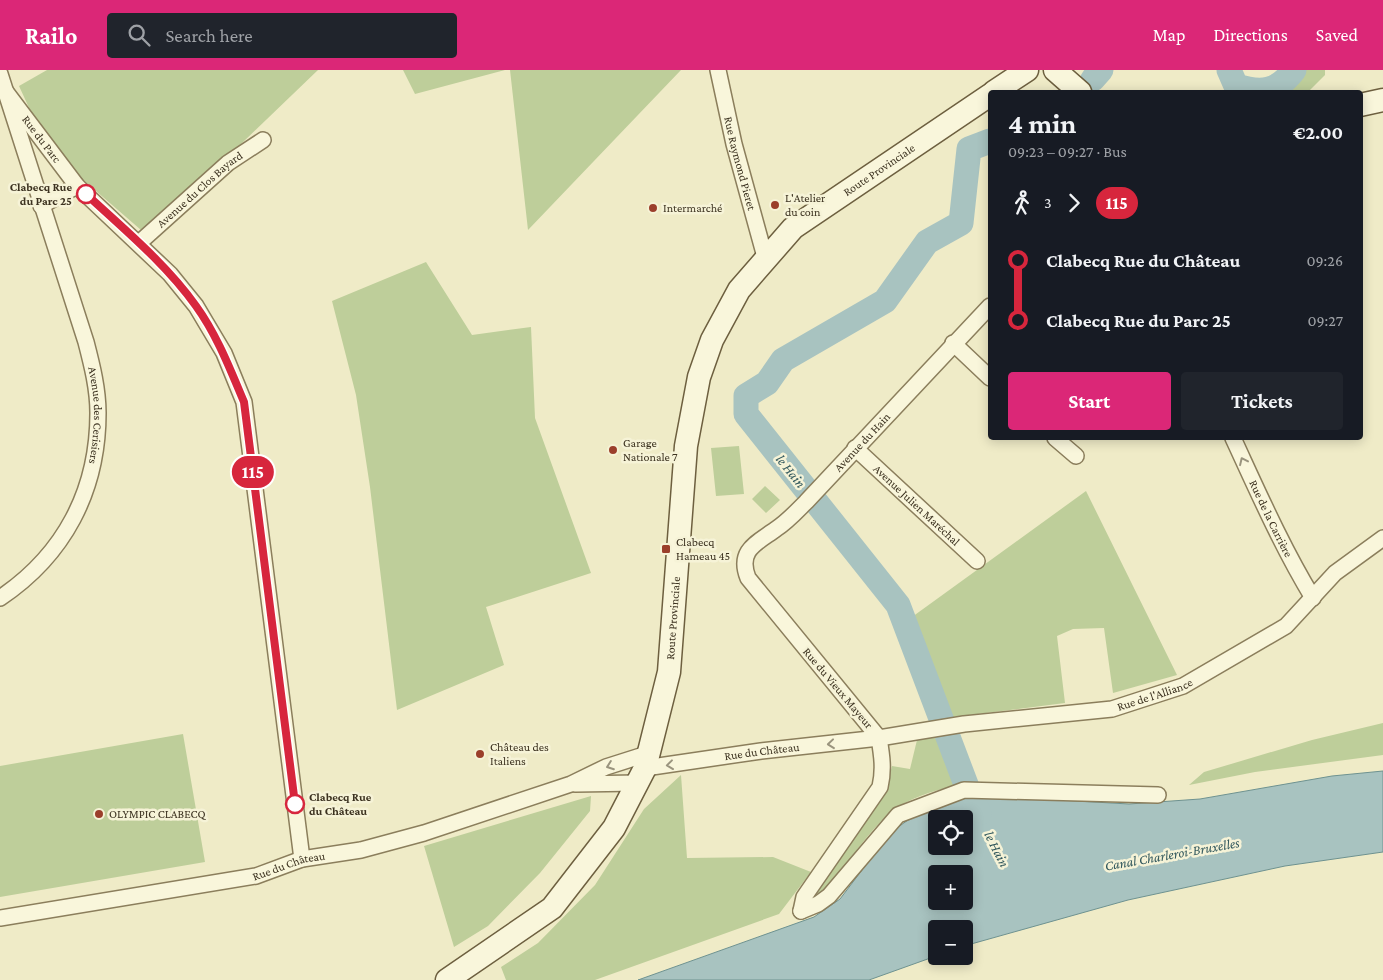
<!DOCTYPE html>
<html lang="en">
<head>
<meta charset="utf-8">
<style>
  :root { --surface:#171b24; --page:#20242c; --text:#f1f3f6; --muted:#9ea1a6; --accent:#db2777 }
  body { margin:0; font-family:"Crimson Pro",serif; background:var(--page); color:var(--text); height:100vh; display:flex; flex-direction:column; font-size:19px; white-space:nowrap }
  * { box-sizing:border-box; margin:0 }
  p { font-size:16px; color:var(--muted) }
  .icon { flex:none; width:28px; height:28px; fill:none; stroke:currentColor; stroke-width:2; stroke-linecap:round; stroke-linejoin:round }
  .map { position:relative; flex:1; overflow:hidden }
  .side { position:absolute; left:988px; top:20px; width:375px; height:350px; display:flex; flex-direction:column; background:var(--surface); border-radius:5px; box-shadow:0 2px 12px #0003 }
  .side>* { flex:none }
  .badge { padding:0 10px; border-radius:16px; font-size:18px; line-height:32px }
  .controls { position:absolute; left:928px; top:740px; display:grid; gap:10px }
  .controls a { display:grid; place-items:center; width:45px; height:45px; border-radius:5px; background:var(--surface); box-shadow:0 2px 12px #0003; font-size:25px }
  .map>.badge { position:absolute; translate:-50% -50%; box-shadow:0 0 0 2px #fff }
  .legs { display:flex; align-items:center; gap:8px; height:55px; padding:0 20px; font-size:16px }
  .legs p { margin-inline-start:auto }
  .summary { display:flex; align-items:center; justify-content:space-between; height:85px; padding:0 20px }
  h1 { font-size:28px; font-weight:700; line-height:38px }
  .action { display:flex; gap:10px; margin-top:auto; padding:10px 20px }
  .action a { flex:1; height:58px; border-radius:5px; background:var(--accent); color:#fff; font-size:20px; font-weight:700; line-height:58px; text-align:center }
  .action a+a { background:var(--page); color:var(--text) }
  ul { padding:0 20px; list-style:none }
  li { display:flex; align-items:center; gap:18px; height:60px; font-size:19px }
  li i { display:grid; place-items:center; width:8px; height:100%; margin:0 6px; background:currentColor }
  li i::after { content:''; width:12px; height:12px; margin:-6px; border:4px solid; border-radius:50%; background:var(--surface) }
  li p { margin-inline-start:auto }
  li:first-child i { background:linear-gradient(#0000 50%,currentColor 0) }
  li:last-child i { background:linear-gradient(currentColor 50%,#0000 0) }
  header { display:flex; align-items:center; gap:30px; box-sizing:border-box; height:70px; padding:0 25px; background:var(--accent); color:#fff }
  header strong { font-size:24px }
  nav { display:flex; gap:28px; margin-inline-start:auto; font-size:18px }
  .search { width:350px; height:45px; background:var(--page); display:flex; align-items:center; gap:12px; box-sizing:border-box; padding:0 18px; border-radius:5px; color:var(--muted); font-size:19px }
  .map>svg:first-child { display:block }
</style>
</head>
<body>
<header>
<strong>Railo</strong>
<div class="search"><svg class="icon" aria-label="search" viewBox="0 0 24 24"><circle cx="10" cy="10" r="6"/><path d="M15 15l6 6"/></svg>Search here</div>
<nav><a>Map</a><a>Directions</a><a>Saved</a></nav>
</header>
<div class="map">
<svg width="1383" height="910" viewBox="0 0 1383 910">
  <rect width="100%" height="100%" fill="#efebc7"/>
  <path fill="#bece9a" d="M47 0H318L242 73 141 160 81 108 36 53 19 16Z
    M403 0H505L415 24Z
    M510 0H681L528 160Z
    M1303 0H1325V5L1308 22H1290Z
    M426 192 472 265 531 257 535 348 591 503 486 537 504 595 397 640 370 417 356 325 332 231Z
    M739 376 744 424 716 426 711 378Z
    M765 416 780 430 766 443 752 429Z
    M1086 421 1177 605 1113 623 1104 558 1073 559 1057 566 1065 633 953 647 912 547Z
    M1383 653V685L1255 702 1189 715 1204 702 1312 670Z
    M183 664 205 792 0 827V696Z
    M940 664 944 685 954 716C932 721 909 728 891 742 865 764 847 796 824 822L815 824 871 742 884 726 892 696 910 699 917 670Z
    M681 705 687 788 773 787 811 802 779 844 595 910H506L501 897 538 873 595 815 644 739Z
    M591 726 590 741 540 803 488 856 454 877 424 776Z"/>
  <path fill="#a8c3c0" stroke="#6e9290" fill-rule="evenodd" d="M1383 701V782L1285 796 1128 830 964 876V859H936V886L869 910H638L814 847 840 829 891 762 921 741 970 725 1129 734 1200 729 1332 706ZM936 749H964V776H936ZM936 804H964V831H936Z"/>
  <g fill="none" stroke-linecap="round" stroke-linejoin="round">
    <path stroke="#a8c3c0" stroke-width="25" d="M1229 0 1236 16C1262 24 1277 22 1294 0
      M1093 9 1101 0
      M979 743 970 725 898 535 746 344V326L767 313 783 290 885 231 927 172 961 153 969 79 990 71"/>
    <g stroke="#8b7e5c" stroke-width="18">
      <g id="street">
        <path id="s1" d="M718 0 734 74 765 187"/>
        <path id="s2" d="M0 4 86 272C92 295 98 319 98 343 98 421 64 485 0 528"/>
        <path id="s3" d="M6 22 77 116 170 204 196 236 224 283 244 332 302 789"/>
        <path d="M41 136 77 116"/>
        <path id="s4" d="M139 173 228 93 263 70"/>
        <path d="M953 273 990 308"/>
        <path d="M1055 368 1076 386"/>
        <path id="s5" d="M1233 368C1258 422 1282 477 1313 528"/>
        <path id="s6" d="M855 378 977 491"/>
        <path id="s7" d="M645 698 761 681 879 668 964 654 1112 639 1183 616 1286 556 1335 503 1383 468"/>
        <path d="M575 714 638 713"/>
        <path id="s8" d="M801 841 804 827 880 717C884 700 882 686 879 668L748 508C737 480 757 473 776 459 787 452 796 442 806 432L990 236"/>
        <path d="M801 841 818 834 829 826 898 745 964 720 1158 725"/>
        <path id="s9" d="M0 848 256 806 302 789 361 780 424 763 571 714 606 697 650 683"/>
      </g>
    </g>
    <g stroke="#6d5f3f" stroke-width="25">
      <g id="secondary">
        <path d="M1055 0 1080 22"/>
        <path d="M994 22 1027 0"/>
        <path d="M1360 35 1383 30"/>
        <path id="s10" d="M447 910 552 838 614 758 645 698 669 602 686 376 699 307 712 270 739 220 793 158 990 25"/>
      </g>
    </g>
    <use href="#street" stroke="#f9f6db" stroke-width="15"/>
    <use href="#secondary" stroke="#f9f6db" stroke-width="22"/>
  </g>
  <defs><path id="oneway-chevron" d="M-2-3.5L2.5 0L-2 3.5" fill="none" stroke-width="1.6" stroke-linecap="round" stroke-linejoin="round" transform="scale(1.25)"/></defs>
  <g stroke="#9a947e">
    <use href="#oneway-chevron" transform="translate(1243 391) rotate(-115)"/>
    <use href="#oneway-chevron" transform="translate(831 674) rotate(174)"/>
    <use href="#oneway-chevron" transform="translate(670 695) rotate(173)"/>
    <use href="#oneway-chevron" transform="translate(610 696) rotate(160)"/>
  </g>
  <g fill="none" stroke-linecap="round" stroke-linejoin="round">
    <g stroke="#fff" stroke-width="11">
      <path id="line-1" d="M86 124C124 159 166 194 196 236 217 265 230 299 244 332L295 734"/>
    </g>
    <use href="#line-1" stroke="#d7263d" stroke-width="8"/>
  </g>
  <g fill="#fff" stroke="#d7263d" stroke-width="2.5">
    <circle cx="86" cy="124" r="9"/>
    <circle cx="295" cy="734" r="9"/>
  </g>
  <g fill="#9b3f2b" stroke="#f6f3d7" stroke-width="2">
    <circle cx="775" cy="135" r="5"/>
    <circle cx="653" cy="138" r="5"/>
    <circle cx="613" cy="380" r="5"/>
    <rect x="661" y="474" width="10" height="10" rx="2.5"/>
    <circle cx="480" cy="684" r="5"/>
    <circle cx="99" cy="744" r="5"/>
  </g>
  <g text-anchor="middle" stroke-width="5" stroke-linejoin="round" paint-order="stroke">
    <g font-size="12" fill="#3c3220" stroke="#f6f3d7">
      <text dy="4" stroke="none"><textPath href="#s3" startOffset="59">Rue du Parc</textPath></text>
      <text dy="4" stroke="none"><textPath href="#s1" startOffset="96">Rue Raymond Pieret</textPath></text>
      <text dy="4" stroke="none"><textPath href="#s10" startOffset="974">Route Provinciale</textPath></text>
      <text dy="4" stroke="none"><textPath href="#s4" startOffset="81">Avenue du Clos Bayard</textPath></text>
      <text dy="4" stroke="none"><textPath href="#s2" startOffset="356">Avenue des Cerisiers</textPath></text>
      <text dy="4" stroke="none"><textPath href="#s8" startOffset="590">Avenue du Hain</textPath></text>
      <text dy="4" stroke="none"><textPath href="#s6" startOffset="84">Avenue Julien Maréchal</textPath></text>
      <text dy="4" stroke="none"><textPath href="#s5" startOffset="89">Rue de la Carrière</textPath></text>
      <text dy="4" stroke="none"><textPath href="#s10" startOffset="449">Route Provinciale</textPath></text>
      <text transform="translate(838 618) rotate(50)" y="4">Rue du Vieux Mayeur</text>
      <text dy="4" stroke="none"><textPath href="#s7" startOffset="516">Rue de l'Alliance</textPath></text>
      <text dy="4" stroke="none"><textPath href="#s7" startOffset="118">Rue du Château</textPath></text>
      <text dy="4" stroke="none"><textPath href="#s9" startOffset="294">Rue du Château</textPath></text>
    </g>
    <g font-size="12" font-weight="bold" fill="#3c3220" stroke="#f6f3d7" text-anchor="end">
      <text x="72" y="121">Clabecq Rue<tspan x="72" dy="14">du Parc 25</tspan></text>
      <text x="309" y="731" text-anchor="start">Clabecq Rue<tspan x="309" dy="14">du Château</tspan></text>
    </g>
    <g font-size="12" fill="#3c3220" stroke="#f6f3d7" text-anchor="start">
      <text x="785" y="132">L'Atelier<tspan x="785" dy="14">du coin</tspan></text>
      <text x="663" y="142">Intermarché</text>
      <text x="623" y="377">Garage<tspan x="623" dy="14">Nationale 7</tspan></text>
      <text x="676" y="476">Clabecq<tspan x="676" dy="14">Hameau 45</tspan></text>
      <text x="490" y="681">Château des<tspan x="490" dy="14">Italiens</tspan></text>
      <text x="109" y="748">OLYMPIC CLABECQ</text>
    </g>
    <g font-size="14" font-style="italic" fill="#2f565b" stroke="#f6f3d7">
      <text transform="translate(791 401) rotate(51)" y="5">le Hain</text>
      <text transform="translate(997 779) rotate(63)" y="5">le Hain</text>
      <text transform="translate(1172 784) rotate(-10)" y="5">Canal Charleroi-Bruxelles</text>
    </g>
  </g>
</svg>
<div class="controls">
<a><svg class="icon" aria-label="locate" viewBox="0 0 24 24"><circle cx="12" cy="12" r="6"/><path d="M12 2v4M12 18v4M2 12h4M18 12h4"/></svg></a>
<a>+</a>
<a>−</a>
</div>
<b class="badge" style="left:253px;top:402px;background:#d7263d;color:#fff">115</b>
<section class="side">
<div class="summary"><div><h1>4 min</h1><p>09:23 – 09:27 · Bus</p></div><b>€2.00</b></div>
<div class="legs"><svg class="icon" aria-label="walk" viewBox="0 0 24 24"><circle cx="13" cy="4" r="2"/><path d="M13 8l-2 6 4 7M11 14l-3 7M7 12l3-4h3l4 4"/></svg>3<svg class="icon" aria-label="forward" viewBox="0 0 24 24"><path d="M9 5l7 7-7 7"/></svg><b class="badge" style="background:#d7263d;color:#fff">115</b></div>
<ul>
<li><i style="color:#d7263d"></i><b>Clabecq Rue du Château</b><p>09:26</p></li>
<li><i style="color:#d7263d"></i><b>Clabecq Rue du Parc 25</b><p>09:27</p></li>
</ul>
<div class="action"><a>Start</a><a>Tickets</a></div>
</section>
</div>
</body>
</html>
